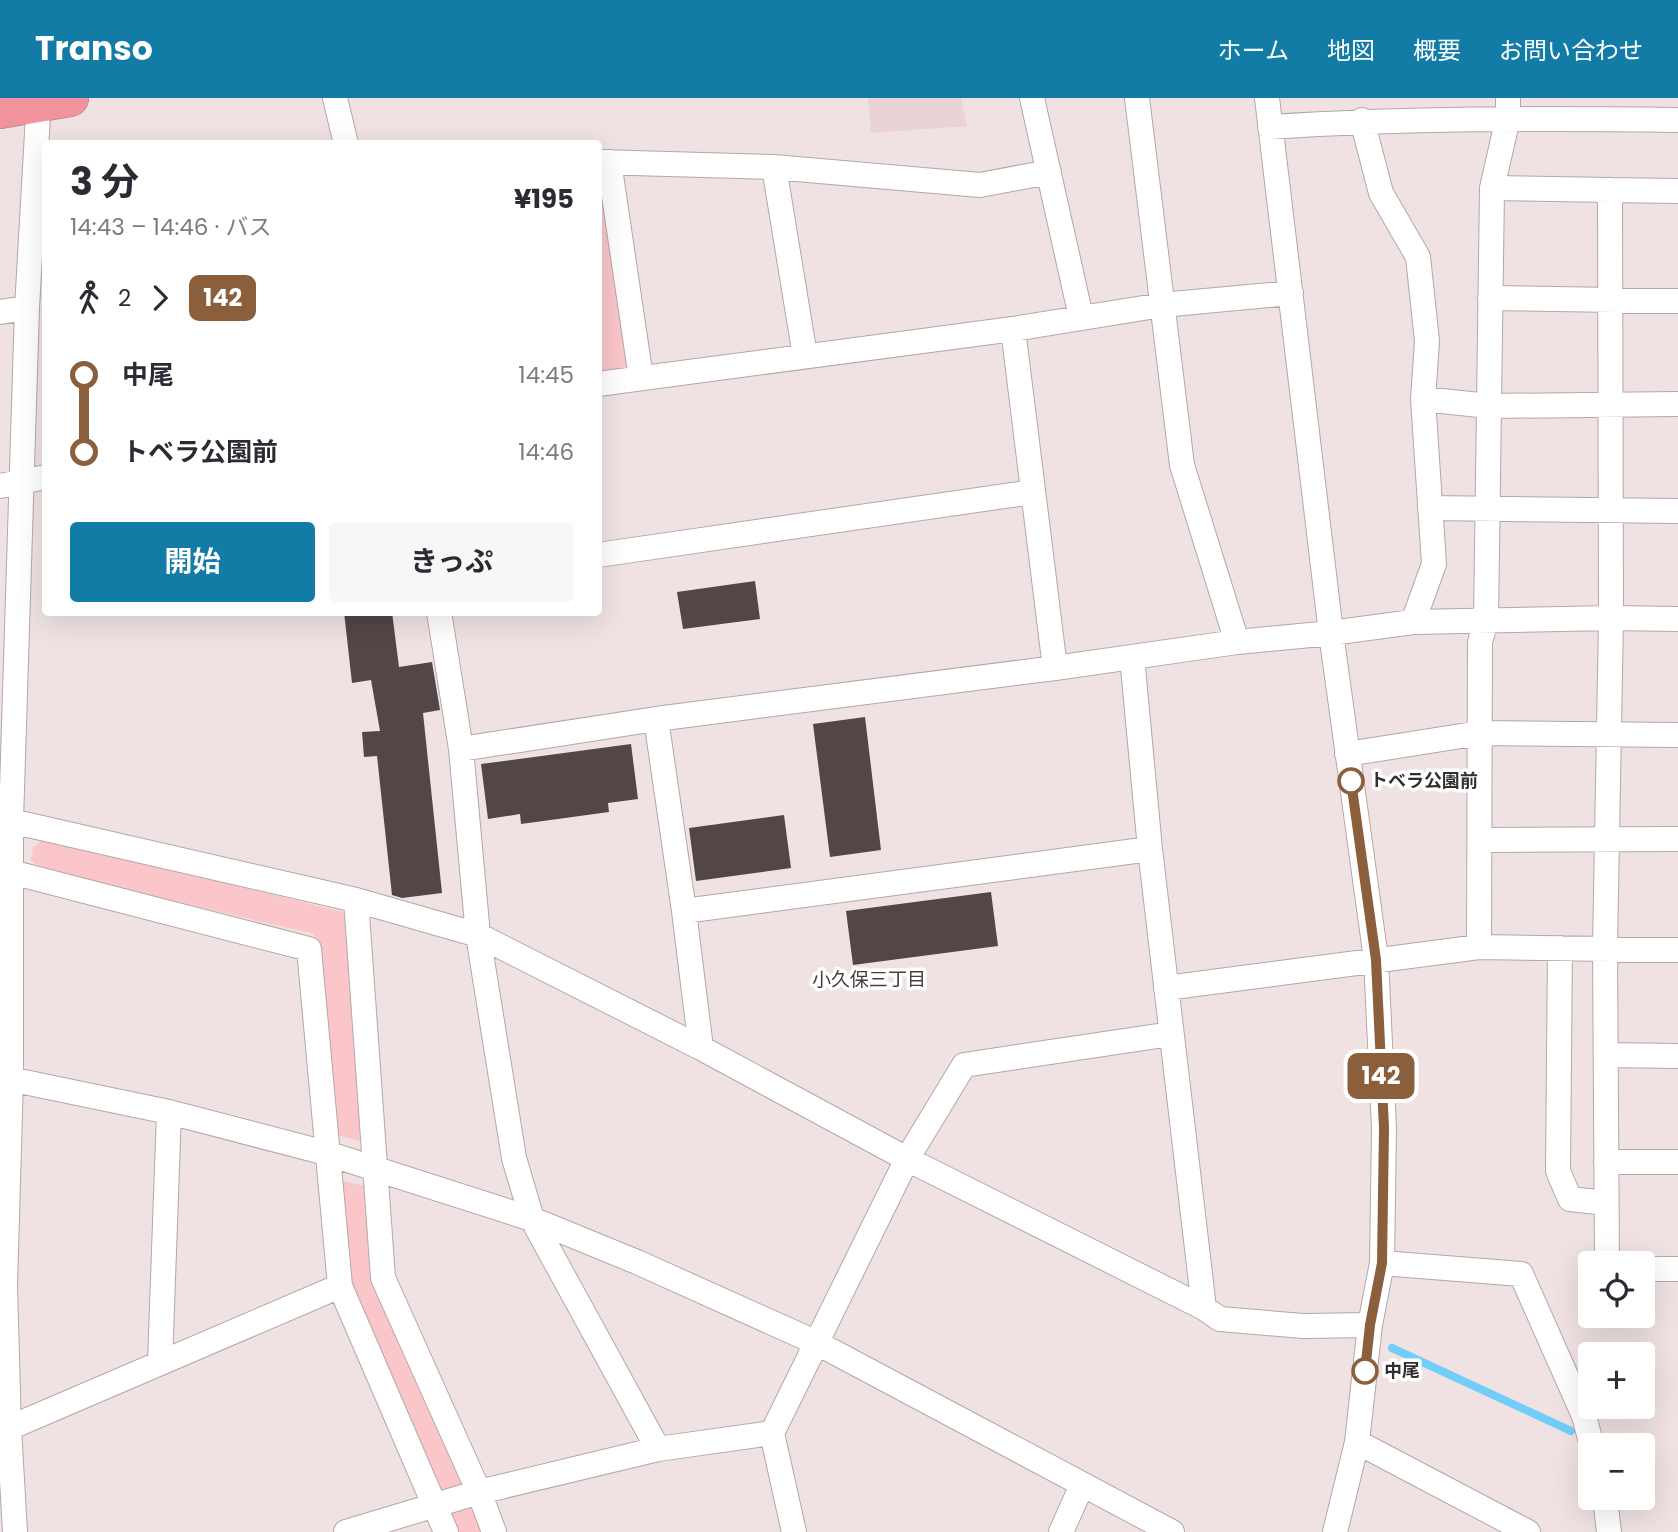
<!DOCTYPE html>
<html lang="ja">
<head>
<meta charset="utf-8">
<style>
  :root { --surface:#fff; --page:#f7f7f7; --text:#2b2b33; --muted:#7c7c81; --accent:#127ca6 }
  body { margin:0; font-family:Poppins,"Noto Sans JP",sans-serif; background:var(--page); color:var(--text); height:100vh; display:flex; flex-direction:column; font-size:26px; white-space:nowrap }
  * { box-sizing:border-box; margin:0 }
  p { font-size:23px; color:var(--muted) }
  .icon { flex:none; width:38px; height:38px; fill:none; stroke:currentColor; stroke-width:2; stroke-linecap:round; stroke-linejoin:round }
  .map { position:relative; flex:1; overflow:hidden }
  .details { position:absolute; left:42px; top:42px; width:560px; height:476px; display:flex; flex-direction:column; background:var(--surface); border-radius:7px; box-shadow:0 7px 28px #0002 }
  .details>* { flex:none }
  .badge { padding:0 14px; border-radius:10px; font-size:24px; line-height:46px }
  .controls { position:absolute; left:1578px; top:1153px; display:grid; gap:14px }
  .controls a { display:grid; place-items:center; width:77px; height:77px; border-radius:7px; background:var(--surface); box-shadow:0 7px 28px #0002; font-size:35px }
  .map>.badge { position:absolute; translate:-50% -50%; box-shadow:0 0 0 4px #fff }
  .legs { display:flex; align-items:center; gap:10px; height:77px; padding:0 28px; font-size:23px }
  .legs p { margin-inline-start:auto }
  .headline { display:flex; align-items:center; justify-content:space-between; height:119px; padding:0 28px }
  h1 { font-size:38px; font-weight:700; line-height:52px }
  .primary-button { display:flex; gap:14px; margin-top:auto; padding:14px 28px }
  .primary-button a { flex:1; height:80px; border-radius:7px; background:var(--accent); color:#fff; font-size:28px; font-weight:700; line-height:80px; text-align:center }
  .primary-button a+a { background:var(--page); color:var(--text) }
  ul { padding:0 28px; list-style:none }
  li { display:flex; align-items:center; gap:24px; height:77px; font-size:26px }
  li i { display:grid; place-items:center; width:10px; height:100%; margin:0 9px; background:currentColor }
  li i::after { content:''; width:18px; height:18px; margin:-9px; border:5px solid; border-radius:50%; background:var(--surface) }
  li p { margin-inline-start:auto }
  li:first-child i { background:linear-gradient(#0000 50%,currentColor 0) }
  li:last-child i { background:linear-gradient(currentColor 50%,#0000 0) }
  header { display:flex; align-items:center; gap:42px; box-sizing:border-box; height:98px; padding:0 35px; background:var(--accent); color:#fff }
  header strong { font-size:33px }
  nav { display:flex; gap:38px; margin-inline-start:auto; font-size:24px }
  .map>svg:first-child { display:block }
</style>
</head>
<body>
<header>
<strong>Transo</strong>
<nav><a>ホーム</a><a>地図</a><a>概要</a><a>お問い合わせ</a></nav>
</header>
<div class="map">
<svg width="1678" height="1434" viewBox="0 0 1678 1434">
  <rect width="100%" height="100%" fill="#f0e2e3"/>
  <path fill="#ead3d4" d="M868 0H961L967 28 871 35Z"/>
  <path fill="#fac6ca" d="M598 76 627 270 598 274Z
    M45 740 347 815 364 1044 332 1036 314 836 44 773 31 762 33 749Z
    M338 1082 369 1089 378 1182 469 1388 441 1397 348 1191Z
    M476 1402 487 1434H456L447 1411Z"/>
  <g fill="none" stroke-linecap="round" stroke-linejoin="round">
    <path stroke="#71cdfa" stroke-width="8" d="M1392 1250 1571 1333"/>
  </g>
  <path fill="#524647" d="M755 483 760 521 683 531 677 494Z
    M344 514H392L399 569 432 564 440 612 423 615 442 795 402 800 392 797 377 658 364 659 362 634 380 633 371 582 352 585Z
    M865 619 881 752 830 759 813 626Z
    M631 646 638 701 608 705 609 714 521 726 520 716 488 721 481 666Z
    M784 717 791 770 696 783 689 730Z
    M991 794 998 848 853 867 846 813Z"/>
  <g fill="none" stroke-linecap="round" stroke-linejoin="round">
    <g stroke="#b4a7a8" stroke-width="26">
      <path id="minor" d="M335 0 346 46
        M1032 0 1081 219
        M1137 0 1182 367 1237 544
        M1267 0 1331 535 1376 861 1384 1030 1382 1165 1370 1227 1357 1344 1335 1434
        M1362 22 1381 95 1418 159 1427 243 1423 301 1434 466 1413 524
        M1270 29C1406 20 1542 20 1678 22
        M598 64 774 69 980 87 1049 74
        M609 64 641 280
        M774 69 805 258
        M1492 90 1610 92
        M1490 200 1678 203
        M0 214 27 210
        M1013 231 1055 570
        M598 286 1013 231 1162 207 1291 195
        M1423 301 1489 308 1678 306
        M0 388 46 379
        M1430 410 1678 413
        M598 457 1032 394
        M439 514 461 651 478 837 514 1060 532 1121 658 1351
        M1132 559 1150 751 1204 1210
        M656 621 684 813 701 950
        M461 651 656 621 1055 570 1237 544 1331 535 1413 524 1611 520 1678 521
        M1347 656 1480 635 1678 637
        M0 723H11L356 802 478 837 701 950 907 1061 1204 1210 1220 1221 1303 1228 1370 1227
        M1480 742 1678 741
        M11 774 309 851 340 1188 446 1434
        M356 802 383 1180 479 1394 494 1434
        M684 813 1150 751
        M1479 849 1480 544 1486 523 1492 90 1508 20V0
        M1560 850 1558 1073 1570 1101 1606 1105
        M1166 890 1479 849 1678 852
        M1606 957 1678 958
        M0 979 169 1014 326 1055 532 1121 637 1164 817 1245 1172 1434
        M1606 1064H1678
        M1382 1165 1521 1176 1584 1318 1592 1348
        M1607 1166 1605 851 1611 520 1610 92 1678 93
        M1643 1171H1678
        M160 1264 169 1014
        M9 1330 340 1188
        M1357 1344 1528 1434
        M1605 1400 1609 1434
        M15 1434 9 1330 5 1188 11 980V723L27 210 39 0
        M346 1434 479 1394 658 1351 772 1335
        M794 1434 772 1335 907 1061 964 967 1171 936
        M1061 1434 1082 1387"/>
    </g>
    <g stroke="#ae7076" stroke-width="38">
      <path id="highway" d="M0 12 70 0"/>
    </g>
    <use href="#minor" stroke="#fff" stroke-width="24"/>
    <use href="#highway" stroke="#f0939c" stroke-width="37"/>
  </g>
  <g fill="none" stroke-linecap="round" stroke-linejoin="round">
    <g stroke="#fff" stroke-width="16">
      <path id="line-1" d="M1351 683 1376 862 1384 1030 1382 1165 1370 1227 1365 1273"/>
    </g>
    <use href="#line-1" stroke="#8b5e3c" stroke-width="10"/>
  </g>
  <g fill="#fff" stroke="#8b5e3c" stroke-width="3.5">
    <circle cx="1351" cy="683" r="12"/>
    <circle cx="1365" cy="1273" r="12"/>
  </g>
  <g text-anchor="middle" stroke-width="7" stroke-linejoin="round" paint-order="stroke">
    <g font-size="18" font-weight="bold" fill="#342f2f" stroke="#fff" text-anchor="start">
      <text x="1370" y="689">トベラ公園前</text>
      <text x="1384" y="1279">中尾</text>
    </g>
    <g font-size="19" fill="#493e3e" stroke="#fff">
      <text x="869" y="888">小久保三丁目</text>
    </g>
  </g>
</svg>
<div class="controls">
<a><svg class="icon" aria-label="locate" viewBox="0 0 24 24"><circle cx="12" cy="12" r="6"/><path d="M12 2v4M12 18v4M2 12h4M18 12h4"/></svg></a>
<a>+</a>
<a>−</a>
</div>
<b class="badge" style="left:1381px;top:978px;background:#8b5e3c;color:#fff">142</b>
<section class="details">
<div class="headline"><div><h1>3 分</h1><p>14:43 – 14:46 · バス</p></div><b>¥195</b></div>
<div class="legs"><svg class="icon" aria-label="walk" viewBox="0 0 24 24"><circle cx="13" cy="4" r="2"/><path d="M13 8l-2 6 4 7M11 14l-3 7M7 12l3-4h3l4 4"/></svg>2<svg class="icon" aria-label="forward" viewBox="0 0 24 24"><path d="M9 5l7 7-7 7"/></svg><b class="badge" style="background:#8b5e3c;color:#fff">142</b></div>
<ul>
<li><i style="color:#8b5e3c"></i><b>中尾</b><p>14:45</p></li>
<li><i style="color:#8b5e3c"></i><b>トベラ公園前</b><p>14:46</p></li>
</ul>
<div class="primary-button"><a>開始</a><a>きっぷ</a></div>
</section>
</div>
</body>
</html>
